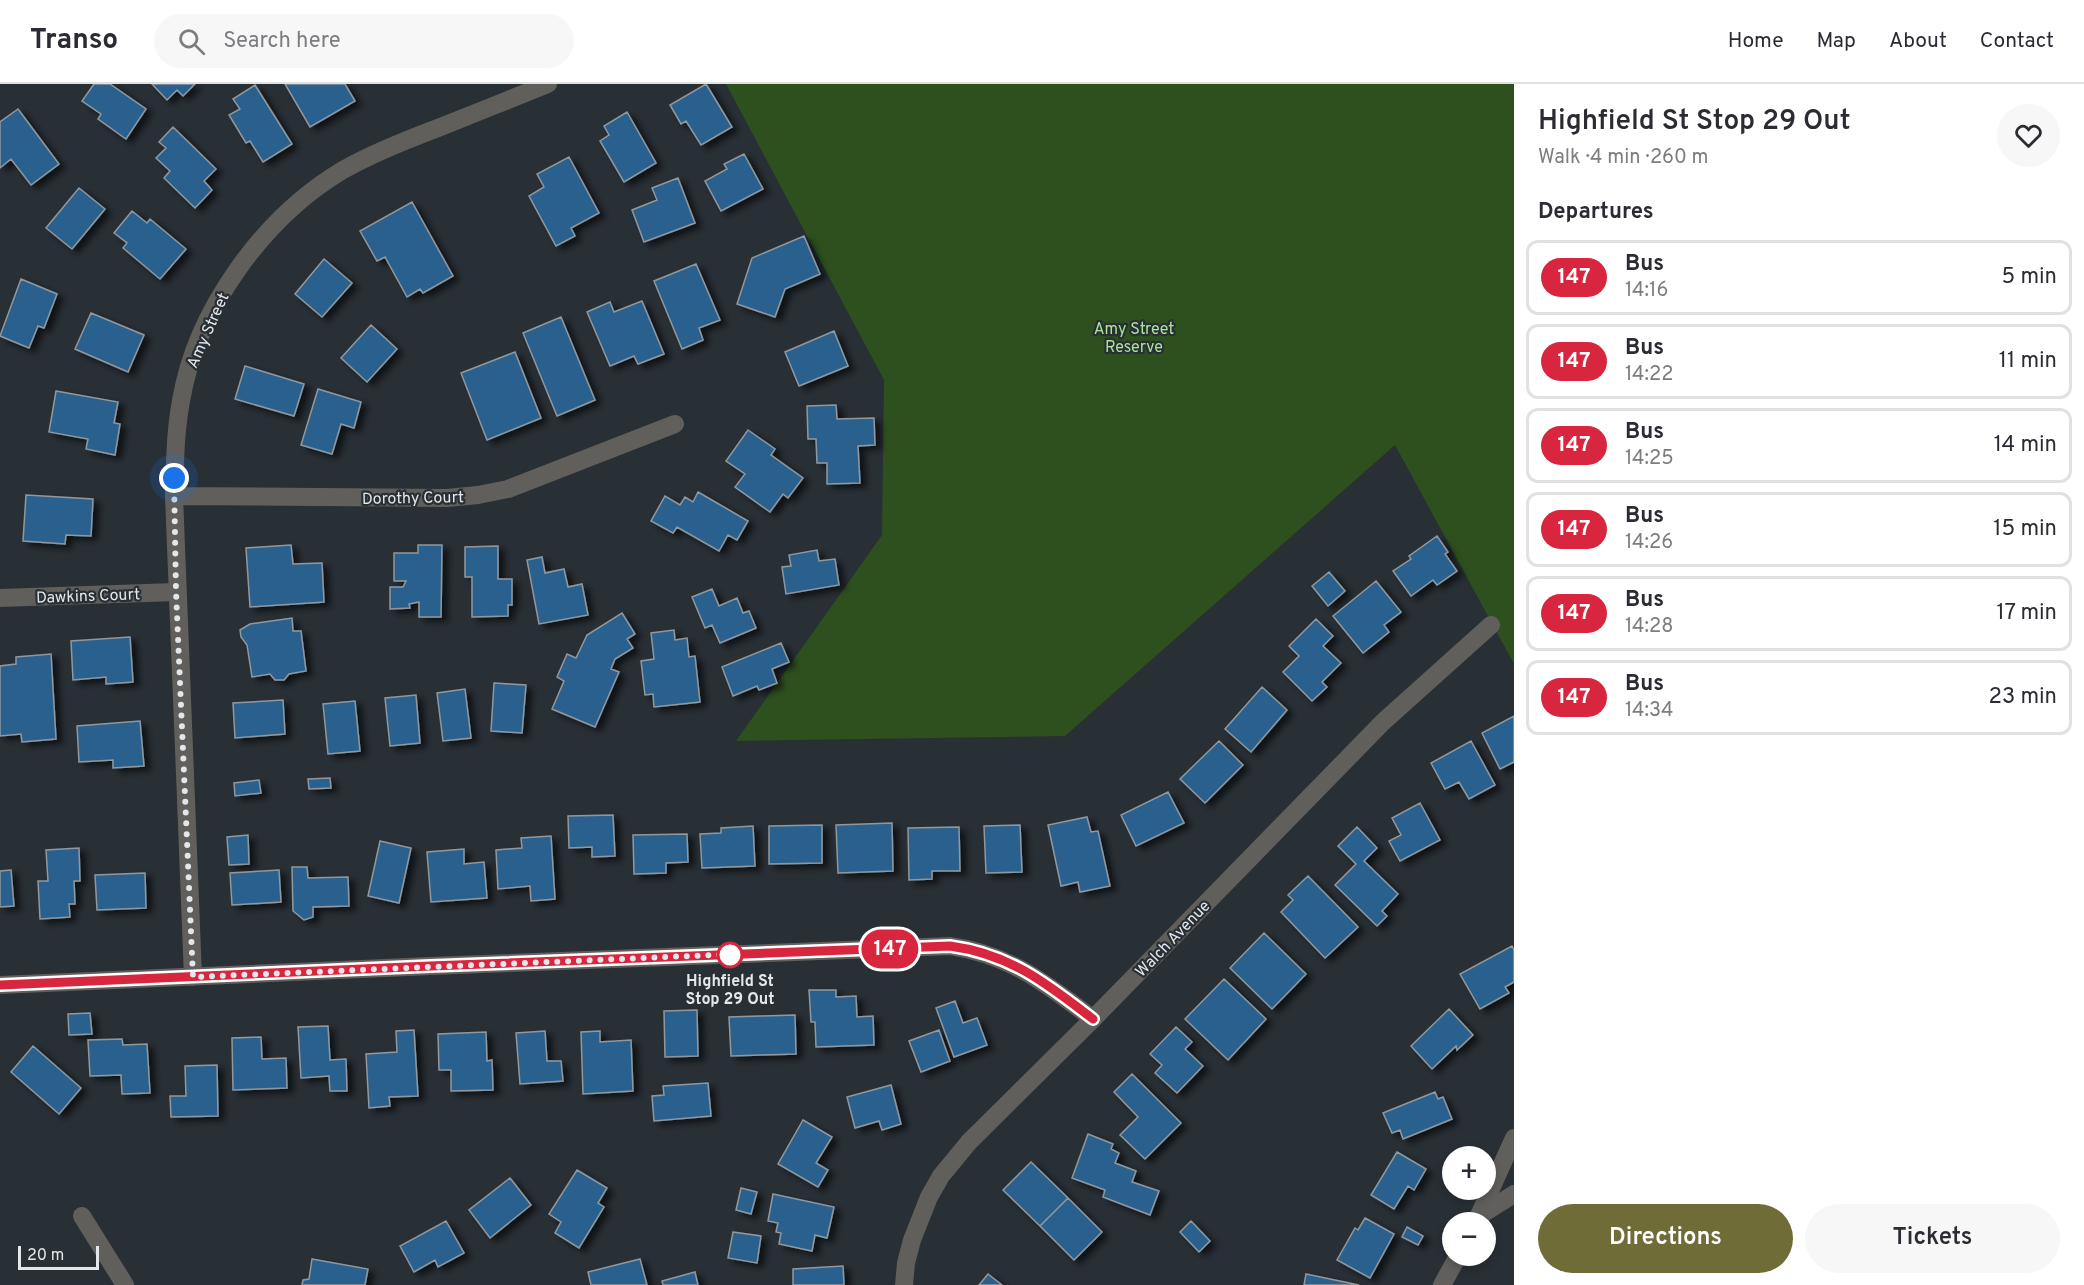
<!DOCTYPE html>
<html lang="en">
<head>
<meta charset="utf-8">
<style>
  :root { --surface:#fff; --page:#f7f7f7; --text:#2b2b33; --muted:#7c7c81; --line:#e1e1e2; --accent:#706c38 }
  body { margin:0; font-family:Overpass,sans-serif; background:var(--page); color:var(--text); height:100vh; display:flex; flex-direction:column; font-size:22px; white-space:nowrap }
  * { box-sizing:border-box; margin:0 }
  p { font-size:20px; color:var(--muted) }
  .icon { flex:none; width:33px; height:33px; fill:none; stroke:currentColor; stroke-width:2; stroke-linecap:round; stroke-linejoin:round }
  .map { position:relative; flex:1; overflow:hidden }
  .panel { display:flex; flex-direction:column; background:var(--surface); width:570px }
  .panel>* { flex:none }
  .badge { padding:0 12px; border-radius:20px; font-size:21px; line-height:39px }
  .controls { position:absolute; left:1442px; top:1062px; display:grid; gap:12px }
  .controls a { display:grid; place-items:center; width:54px; height:54px; border-radius:50%; background:var(--surface); box-shadow:0 3px 9px #0003; font-size:30px }
  .scale { position:absolute; left:18px; bottom:15px; width:81px; box-sizing:border-box; padding-left:6px; border:3px solid #e3e7eb; border-top:0; font-size:16px; line-height:21px; white-space:nowrap; color:#e3e7eb; -webkit-text-stroke:4px #282f35; paint-order:stroke }
  .you { position:absolute; width:30px; height:30px; margin:-15px; border:4px solid #fff; border-radius:50%; background:#1a73e8; box-shadow:0 0 0 9px #1a73e833 }
  .map>.badge { position:absolute; translate:-50% -50%; box-shadow:0 0 0 3px #fff }
  h2 { padding:0 24px; font-size:22px; line-height:54px }
  .round { display:grid; place-items:center; flex:none; width:63px; height:63px; border-radius:32px; background:var(--page) }
  .head { display:flex; align-items:center; justify-content:space-between; height:102px; padding:0 24px }
  h1 { font-size:28px; font-weight:600; line-height:45px }
  .action { display:flex; gap:12px; margin-top:auto; padding:12px 24px }
  .action a { flex:1; height:69px; border-radius:36px; background:var(--accent); color:#fff; font-size:24px; font-weight:600; line-height:69px; text-align:center }
  .action a+a { background:var(--page); color:var(--text) }
  ul { padding:0; list-style:none }
  li { display:flex; align-items:center; gap:18px; height:75px; margin:0 12px 9px; padding:0 12px; border:3px solid var(--line); border-radius:12px }
  li div { flex:1 }
  li b { display:block; font-size:22px }
  li em { font-style:normal }
  li .badge { min-width:66px; font-weight:700; text-align:center }
  header { display:flex; align-items:center; gap:36px; box-sizing:border-box; height:84px; padding:0 30px; background:var(--surface); border-bottom:2px solid var(--line) }
  header strong { font-size:28px }
  nav { display:flex; gap:33px; margin-inline-start:auto; font-size:21px }
  .search { width:420px; height:54px; background:var(--page); display:flex; align-items:center; gap:15px; box-sizing:border-box; padding:0 21px; border-radius:33px; color:var(--muted); font-size:22px }
  main { display:flex; flex:1; min-height:0 }
  .map>svg:first-child { display:block }
</style>
</head>
<body>
<header>
<strong>Transo</strong>
<div class="search"><svg class="icon" aria-label="search" viewBox="0 0 24 24"><circle cx="10" cy="10" r="6"/><path d="M15 15l6 6"/></svg>Search here</div>
<nav><a>Home</a><a>Map</a><a>About</a><a>Contact</a></nav>
</header>
<main>
<div class="map">
<svg width="1514" height="1201" viewBox="0 0 1514 1201">
  <defs>
    <filter id="shadow"><feDropShadow dx="6" dy="4" stdDeviation="3" flood-color="#0009"/></filter>
  </defs>
  <rect width="100%" height="100%" fill="#282f35"/>
  <path fill="#2d501e" d="M726 0H1514V580L1395 361 1065 652 736 657 882 451 884 296Z"/>
  <path fill="#29618d" stroke="#90989f" stroke-width="1.5" filter="url(#shadow)" d="M94 0H110L146 25 126 55 98 35 101 30 82 17Z
    M152 0H195L183 12 177 6 167 16Z
    M285 0H345L355 17 310 43Z
    M706 0 732 43 701 61 686 37 681 40 670 21Z
    M255 1 292 60 263 78 250 57 246 59 229 31 240 25 233 15Z
    M18 25 59 80 31 101 11 75 0 84V38Z
    M627 28 656 79 624 98 600 57 609 51 604 42Z
    M173 43 216 85 204 97 212 106 195 124 164 94 170 87 156 74 166 64 159 58Z
    M744 70 763 105 721 127 705 97 727 85 724 80Z
    M569 73 599 129 571 144 575 152 556 162 529 112 544 103 537 90Z
    M678 94 695 139 644 158 632 126 657 116 652 104Z
    M79 104 105 125 72 165 46 144Z
    M412 118 453 192 423 209 420 205 407 213 385 173 377 177 360 147Z
    M132 127 147 139 150 135 186 165 160 195 123 164 127 159 114 149Z
    M804 152 820 190 785 205 775 233 737 220 752 174Z
    M324 175 352 199 322 233 295 210Z
    M696 180 720 236 699 244 703 256 682 265 654 197Z
    M21 195 57 210 44 244 38 242 29 264 0 252Z
    M642 217 664 270 638 280 634 272 610 282 587 228 610 218 614 228Z
    M91 229 144 251 128 288 75 265Z
    M561 233 595 316 557 332 523 249Z
    M371 241 397 265 367 298 341 274Z
    M834 247 848 282 799 302 785 268Z
    M515 268 541 334 487 356 461 289Z
    M245 282 304 300 294 332 235 315Z
    M318 305 361 318 354 344 341 340 332 370 301 361Z
    M56 307 118 318 114 339 120 340 115 371 86 365 88 355 49 348Z
    M836 321 837 335 874 334 875 361 858 362 860 399 827 400V379H817L816 355H808L807 322Z
    M748 346 775 365 771 371 803 394 788 414 783 410 770 428 735 403 745 390 726 377Z
    M698 408 748 437 737 456 728 451 719 467 677 443 673 449 651 437 665 412 680 421 685 413 693 418Z
    M26 411 93 415 91 452 66 451 65 460 23 457Z
    M1437 452 1448 468 1445 470 1457 487 1437 501 1433 496 1411 512 1393 487 1411 475 1409 472Z
    M291 461 293 480 322 479 324 518 250 523 246 464Z
    M418 461H442L441 533H419V518L409 520 410 524 390 525V503H403L406 497H394V469H418Z
    M498 462V495H512V521H508V532L472 533V493H465V463Z
    M817 466 819 477 835 475 839 501 786 510 782 483 791 482 789 471Z
    M542 473 545 489 564 485 568 503 582 500 588 531 539 540 527 476Z
    M1329 488 1345 507 1328 522 1312 502Z
    M1376 497 1401 528 1384 541 1389 548 1363 569 1333 532Z
    M712 505 719 522 737 514 743 529 749 527 756 544 720 559 712 541 705 544 692 513Z
    M622 529 635 550 627 555 633 564 615 575 611 585 619 588 595 643 552 625 564 597 557 593 567 570 576 574 587 551Z
    M292 534 293 547H301L306 587 289 590 284 596H275L270 590 252 593 247 561 241 553 240 546 250 540Z
    M1316 535 1333 552 1323 562 1341 579 1322 598 1327 603 1312 617 1283 588 1299 572 1289 562Z
    M674 546 675 556 687 554 689 573 695 572 700 618 654 623 653 610 645 611 641 577 654 575 651 549Z
    M130 553 133 598 106 600V593L73 596 71 557Z
    M781 559 789 578 772 585 777 599 759 606 757 602 733 612 722 583Z
    M51 570 56 655 22 658 21 650 0 652V582L16 580V573Z
    M494 599 526 601 522 649 491 647Z
    M1262 603 1287 626 1251 668 1225 645Z
    M465 605 471 654 443 657 437 609Z
    M416 611 420 659 390 662 385 614Z
    M283 616 285 650 235 654 233 619Z
    M355 617 360 667 328 670 323 620Z
    M1514 632V678L1500 685 1482 649Z
    M140 637 144 682 113 684V676L79 678 77 642Z
    M1219 657 1243 681 1205 719 1180 695Z
    M1471 657 1495 701 1469 715 1459 698 1445 705 1431 679Z
    M330 694 331 704 309 705 308 695Z
    M259 696 261 709 235 712 234 699Z
    M1168 708 1184 739 1136 762 1121 731Z
    M1420 719 1440 756 1400 777 1389 757 1401 751 1392 734Z
    M613 731 615 772 592 773V763L569 764 568 732Z
    M1087 733 1091 748 1098 747 1110 802 1080 808 1078 798 1061 802 1048 741Z
    M892 739 893 787 838 789 836 741Z
    M822 741V779L769 780V742Z
    M1020 741 1022 788 986 789 984 742Z
    M753 742 755 782 702 784 700 750 721 749V744Z
    M959 743 960 787H932V795L909 796 908 744Z
    M1357 743 1377 764 1364 777 1398 810 1382 827 1387 832 1377 842 1335 801 1356 780 1338 762Z
    M687 750 688 778 666 779V789L634 790 633 751Z
    M248 751 249 780 229 781 227 753Z
    M551 752 555 815 531 817 530 802 498 805 496 766 522 764 521 754Z
    M380 757 411 764 399 819 368 812Z
    M79 764 80 797H74L75 820H69L70 833 40 835 38 797H48L46 766Z
    M464 765V780L484 778 487 814 431 818 427 768Z
    M292 783H307L308 794 348 793 349 822 313 823V833L304 836 293 827Z
    M11 786 14 822 0 823V787Z
    M279 786 281 818 232 821 230 789Z
    M145 789 146 824 97 826 95 791Z
    M1308 792 1358 843 1325 874 1281 828 1293 816 1288 811Z
    M1264 849 1306 890 1272 925 1230 884Z
    M1512 862 1514 866V898L1505 903 1509 909 1480 925 1460 890Z
    M1224 895 1266 935 1228 976 1185 935Z
    M809 906H836V913L856 912 857 933 873 932 874 961 816 963 815 938H811Z
    M955 917 963 939 977 934 987 961 954 973 936 924Z
    M1449 925 1473 951 1457 966 1456 962 1432 985 1411 962Z
    M697 926 698 972 665 973 664 927Z
    M90 929 92 950 69 951 68 930Z
    M795 931 796 970 731 972 729 933Z
    M328 942 330 976 346 975 347 1007H330L329 992 301 994 298 943Z
    M1176 943 1192 958 1185 965 1203 982 1177 1009 1155 989 1162 981 1150 970Z
    M414 946 418 1012 389 1013 390 1022 369 1024 366 970 397 968 396 947Z
    M939 946 950 977 921 988 909 957Z
    M545 947 547 977H561L563 997 520 1000 516 949Z
    M600 947V958L631 956 633 1007 583 1010 581 948Z
    M486 948 487 977 492 976 493 1006 451 1007V986H439L438 950Z
    M261 953 262 975 286 974 287 1004 233 1006 232 954Z
    M122 955 123 961 147 960 150 1009 122 1010 121 991 90 992 88 956Z
    M33 962 81 1004 59 1030 11 988Z
    M217 981 218 1032 171 1033 170 1012H186L185 982Z
    M1132 990 1181 1039 1145 1075 1120 1051 1138 1033 1114 1008Z
    M708 999 711 1032 654 1037 652 1012 664 1011 663 1002Z
    M891 1001 901 1040 882 1046 879 1037 855 1044 847 1013Z
    M1435 1008 1438 1015 1443 1013 1452 1035 1403 1055 1400 1046 1392 1049 1383 1029Z
    M803 1036 832 1053 816 1079 828 1086 818 1103 778 1080Z
    M1088 1050 1113 1060 1111 1065 1119 1069 1115 1079 1136 1087 1132 1098 1159 1107 1150 1131 1103 1113 1105 1106 1072 1094Z
    M1397 1068 1426 1085 1414 1106 1408 1102 1394 1125 1371 1111Z
    M1031 1078 1068 1114 1040 1142 1003 1106Z
    M577 1086 607 1104 598 1119 604 1123 579 1164 555 1149 561 1138 549 1130Z
    M510 1094 531 1121 490 1154 469 1126Z
    M741 1104 757 1108 751 1130 736 1126Z
    M773 1110 834 1123 827 1154 815 1151 812 1167 779 1160 781 1149 776 1148 778 1139 768 1137Z
    M1068 1114 1102 1148 1074 1176 1040 1142Z
    M1365 1134 1394 1150 1370 1194 1337 1176 1355 1144 1358 1146Z
    M446 1137 464 1169 438 1183 435 1176 414 1188 400 1162Z
    M1191 1137 1210 1157 1199 1168 1180 1148Z
    M1407 1143 1423 1152 1418 1161 1402 1153Z
    M733 1148 761 1152 757 1179 728 1174Z
    M312 1175 368 1185 365 1201H302L303 1196 309 1195Z
    M640 1175 647 1201H591L588 1188Z
    M843 1182 844 1201H793V1185Z
    M695 1188 698 1201H663L662 1197Z
    M988 1190 1002 1201H979Z
    M1306 1190 1359 1201H1304Z"/>
  <g fill="none" stroke-linecap="round" stroke-linejoin="round">
    <path stroke="#615f5b" stroke-width="18" d="M174 412 447 414 478 411 508 405 675 340
      M0 514 176 508
      M193 893 174 412C175 380 175 349 181 317 196 226 264 133 343 86 373 69 406 56 438 44 475 29 511 15 548 0
      M0 901 430 882 950 862C1009 870 1047 900 1093 935
      M82 1132 125 1201
      M1479 1132 1514 1110
      M1476 1138 1514 1054
      M904 1201 906 1179 912 1156 929 1113 941 1092 969 1058 1093 935 1383 638 1491 541
      M1442 1201 1458 1172"/>
  </g>
  <g fill="none" stroke-linecap="round" stroke-linejoin="round">
    <g stroke="#fff" stroke-width="14">
      <path id="line" d="M0 901 430 882 950 862C1010 870 1046 899 1093 935"/>
    </g>
    <use href="#line" stroke="#d7263d" stroke-width="9"/>
    <path stroke="#e3e7eb" stroke-width="6" stroke-dasharray="0 10.8" d="M174 394 176 508 193 893 738 870 730 871"/>
  </g>
  <circle fill="#fff" stroke="#d7263d" stroke-width="3" cx="730" cy="871" r="12"/>
  <g text-anchor="middle" stroke-width="4.5" stroke-linejoin="round" paint-order="stroke">
    <g font-size="16" fill="#abe596" stroke="#282f35">
      <text x="1134" y="250">Amy Street<tspan x="1134" dy="18">Reserve</tspan></text>
    </g>
    <g font-size="16" fill="#e3e7eb" stroke="#282f35">
      <text transform="translate(207 246) rotate(-66)" y="6">Amy Street</text>
      <text transform="translate(413 413) rotate(-1)" y="6">Dorothy Court</text>
      <text transform="translate(88 511) rotate(-2)" y="6">Dawkins Court</text>
      <text transform="translate(1172 854) rotate(-46)" y="6">Walch Avenue</text>
    </g>
    <g font-size="16" font-weight="bold" fill="#e3e7eb" stroke="#282f35">
      <text x="730" y="902">Highfield St<tspan x="730" dy="18">Stop 29 Out</tspan></text>
    </g>
  </g>
</svg>
<div class="controls">
<a>+</a>
<a>−</a>
</div>
<div class="scale">20 m</div>
<div class="you" style="left:174px;top:394px"></div>
<b class="badge" style="left:890px;top:865px;background:#d7263d;color:#fff">147</b>
</div>
<section class="panel">
<div class="head"><div><h1>Highfield St Stop 29 Out</h1><p>Walk · 4 min · 260 m</p></div><a class="round"><svg class="icon" aria-label="heart" viewBox="0 0 24 24"><path d="M12 20l-8-8c-3-5 5-10 8-4 3-6 11-1 8 4z"/></svg></a></div>
<h2>Departures</h2>
<ul>
<li><span class="badge" style="background:#d7263d;color:#fff">147</span><div><b>Bus</b><p>14:16</p></div><em>5 min</em></li>
<li><span class="badge" style="background:#d7263d;color:#fff">147</span><div><b>Bus</b><p>14:22</p></div><em>11 min</em></li>
<li><span class="badge" style="background:#d7263d;color:#fff">147</span><div><b>Bus</b><p>14:25</p></div><em>14 min</em></li>
<li><span class="badge" style="background:#d7263d;color:#fff">147</span><div><b>Bus</b><p>14:26</p></div><em>15 min</em></li>
<li><span class="badge" style="background:#d7263d;color:#fff">147</span><div><b>Bus</b><p>14:28</p></div><em>17 min</em></li>
<li><span class="badge" style="background:#d7263d;color:#fff">147</span><div><b>Bus</b><p>14:34</p></div><em>23 min</em></li>
</ul>
<div class="action"><a>Directions</a><a>Tickets</a></div>
</section>
</main>
</body>
</html>
